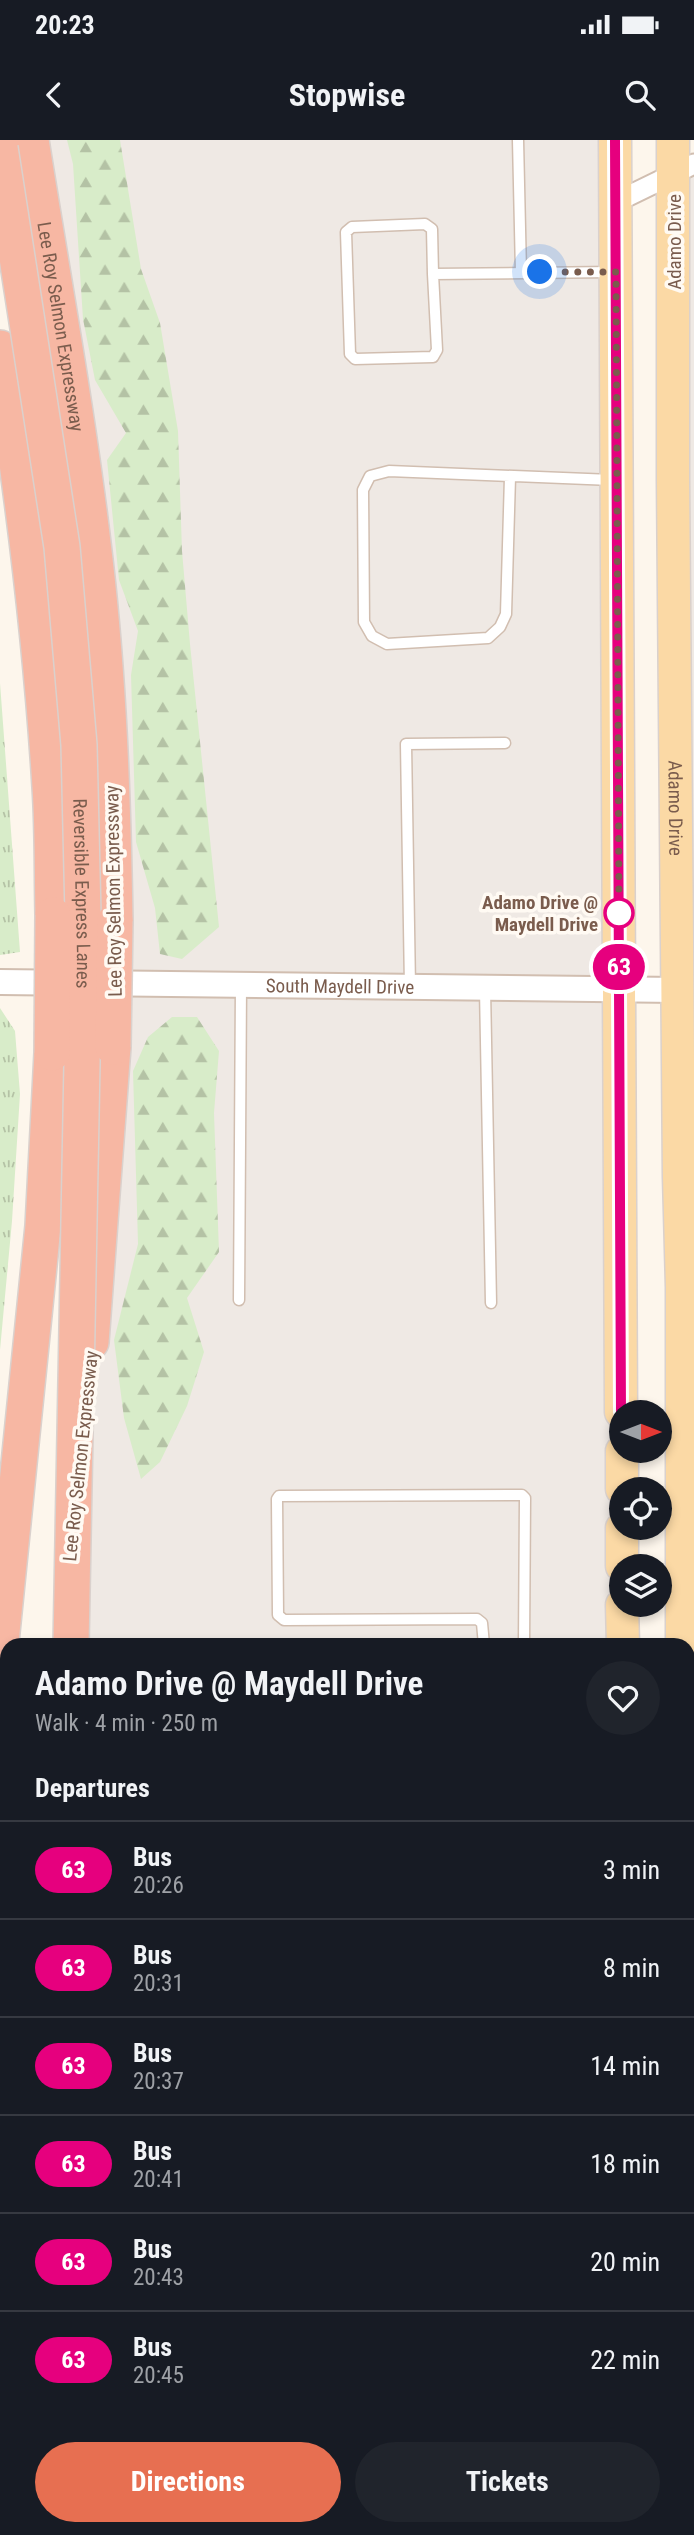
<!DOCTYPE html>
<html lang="en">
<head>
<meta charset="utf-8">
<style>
  :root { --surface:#171b24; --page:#20242c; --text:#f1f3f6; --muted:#9ea1a6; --line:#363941; --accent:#e76f51 }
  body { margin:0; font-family:"Roboto Condensed",sans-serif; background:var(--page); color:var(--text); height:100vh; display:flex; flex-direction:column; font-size:26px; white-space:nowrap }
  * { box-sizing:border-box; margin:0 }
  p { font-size:23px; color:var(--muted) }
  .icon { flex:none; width:38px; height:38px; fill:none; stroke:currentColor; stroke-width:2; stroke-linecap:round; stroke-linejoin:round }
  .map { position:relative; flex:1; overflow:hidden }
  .sheet { position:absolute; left:0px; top:1498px; width:695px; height:898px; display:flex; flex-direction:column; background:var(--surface); border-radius:21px 21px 0 0; box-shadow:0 4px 10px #0003 }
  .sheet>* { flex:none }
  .badge { padding:0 14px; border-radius:23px; font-size:24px; line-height:46px }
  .needle { width:46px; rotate:90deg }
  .controls { position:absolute; left:609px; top:1260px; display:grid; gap:14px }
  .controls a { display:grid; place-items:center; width:63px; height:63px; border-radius:50%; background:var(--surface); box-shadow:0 4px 10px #0003; font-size:35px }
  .you { position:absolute; width:35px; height:35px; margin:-18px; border:5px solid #fff; border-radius:50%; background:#1a73e8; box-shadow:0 0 0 10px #1a73e833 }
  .map>.badge { position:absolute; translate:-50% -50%; box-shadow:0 0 0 4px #fff }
  h2 { padding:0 35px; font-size:26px; line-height:63px }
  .round { display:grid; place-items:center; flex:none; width:74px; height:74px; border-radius:37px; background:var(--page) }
  .headline { display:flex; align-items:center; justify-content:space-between; height:119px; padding:0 35px }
  h1 { font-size:33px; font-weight:700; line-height:52px }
  .action { display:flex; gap:14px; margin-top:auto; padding:14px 35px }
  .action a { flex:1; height:80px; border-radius:42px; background:var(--accent); color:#fff; font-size:28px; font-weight:700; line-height:80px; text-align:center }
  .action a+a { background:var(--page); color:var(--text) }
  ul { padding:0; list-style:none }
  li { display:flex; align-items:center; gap:21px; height:98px; padding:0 35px; border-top:2px solid var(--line) }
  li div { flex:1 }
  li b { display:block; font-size:26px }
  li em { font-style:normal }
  li .badge { min-width:77px; font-weight:700; text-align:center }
  .status { display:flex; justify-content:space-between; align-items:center; height:49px; padding:0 35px; background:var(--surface); direction:ltr }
  .status svg { height:19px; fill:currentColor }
  header { display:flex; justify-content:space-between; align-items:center; height:91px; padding:0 35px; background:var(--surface); font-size:32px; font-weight:700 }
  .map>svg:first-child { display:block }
</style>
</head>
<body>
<div class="status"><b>20:23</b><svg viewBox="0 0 49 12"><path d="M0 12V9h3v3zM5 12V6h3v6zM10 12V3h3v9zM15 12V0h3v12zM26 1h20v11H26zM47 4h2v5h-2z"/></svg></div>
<header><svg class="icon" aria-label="back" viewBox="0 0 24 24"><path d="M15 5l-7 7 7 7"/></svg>Stopwise<svg class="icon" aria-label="search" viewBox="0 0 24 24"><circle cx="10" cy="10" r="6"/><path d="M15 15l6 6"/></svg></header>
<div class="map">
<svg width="694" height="2395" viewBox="0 0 694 2395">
  <defs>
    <pattern id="grass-tufts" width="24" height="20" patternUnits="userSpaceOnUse" patternTransform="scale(1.75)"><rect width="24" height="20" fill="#d8ecc9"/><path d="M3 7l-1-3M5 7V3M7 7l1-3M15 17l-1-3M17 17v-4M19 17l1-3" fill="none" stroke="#b4c2a5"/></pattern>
    <pattern id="forest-firs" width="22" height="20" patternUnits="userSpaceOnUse" patternTransform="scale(1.75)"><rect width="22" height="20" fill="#d8ecc9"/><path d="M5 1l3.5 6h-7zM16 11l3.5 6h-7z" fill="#b4c2a5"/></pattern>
  </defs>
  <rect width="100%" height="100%" fill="#fdf6ec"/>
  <path fill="#efe9e4" d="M37 0H609L620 848 124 836Z
    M694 24V1156L679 31Z
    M126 841 625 855 621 1465 628 1505H71L116 1022Z
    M58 2389H632V2395H58Z"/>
  <path fill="url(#grass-tufts)" d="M0 543 20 812 0 815Z
    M0 868 15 891 20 954 12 1081 0 1210Z"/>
  <path fill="url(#forest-firs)" d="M67 0H120L141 129 160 183 178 291 182 411 190 504 219 787 182 819 160 814 155 768 136 702 131 535 138 491 119 440 107 320 126 293 95 240 83 179 73 24Z
    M172 877H197L219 911 214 973 219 1112 187 1158 204 1212 187 1266 160 1322 141 1339 124 1278 114 1200 138 1104 133 931 148 897Z"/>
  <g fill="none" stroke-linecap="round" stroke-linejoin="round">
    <g stroke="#d1beb0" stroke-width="13">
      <path id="service" d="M518 0 521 133
        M433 134 432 89 425 84 352 87 346 92 350 214 355 219 433 217 437 210 433 134 612 132
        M510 337 506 474 500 487 488 498 387 504 372 496 364 482 363 350 370 336 389 331 612 340
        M410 847 406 604 505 603
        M485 849 491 1163
        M239 1160 241 845
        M484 1505 482 1483 477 1479 284 1480 278 1475 277 1359 279 1356 522 1355 525 1358 524 1505
        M688 1785 694 1784
        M688 2086H694
        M688 2312H694
        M37 2389V2395"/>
    </g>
    <g stroke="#d1beb0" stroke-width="23">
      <path id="minor" d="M616 62 694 24"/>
    </g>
    <g stroke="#d1beb0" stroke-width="28">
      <g id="tertiary">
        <path id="s1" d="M0 842 677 850"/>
      </g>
    </g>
    <g stroke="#dad1cd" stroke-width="35">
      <g id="primary">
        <path d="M615 0 621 1272"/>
        <path id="s2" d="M673 0V340L679 1037 682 1147V1505"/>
        <path d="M622 1311V1349"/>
        <path d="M622 1388V1426"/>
        <path d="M622 1465 623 1505"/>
        <path d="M627 2389 628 2395"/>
        <path d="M687 2389V2395"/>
      </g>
    </g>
    <g stroke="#dad1cd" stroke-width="38">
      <g id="motorway">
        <path id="s3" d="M31 0C53 140 79 280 95 420 109 540 113 660 115 781"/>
        <path d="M0 208C23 354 41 500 50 647 53 690 52 732 53 775"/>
        <path d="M91 1202 113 907"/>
        <path d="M0 1512 43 1086 52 913"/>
        <path d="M0 2199 7 2056"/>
        <path d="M56 2389V2395"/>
      </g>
    </g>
    <use href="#service" stroke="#fff" stroke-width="10"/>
    <use href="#minor" stroke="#fff" stroke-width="19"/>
    <use href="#tertiary" stroke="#fff" stroke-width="24"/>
    <use href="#primary" stroke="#fbd9a5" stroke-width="32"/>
    <use href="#motorway" stroke="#f7b7a3" stroke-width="35"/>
    <g stroke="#dad1cd" stroke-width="38" stroke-linecap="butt">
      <g id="motorway-bridge">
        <path id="s4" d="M0 8 62 407 79 605 84 817 71 1505"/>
        <path d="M113 907 115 781"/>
        <path d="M52 913 53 775"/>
      </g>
    </g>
    <use href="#motorway-bridge" stroke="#f7b7a3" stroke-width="35"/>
  </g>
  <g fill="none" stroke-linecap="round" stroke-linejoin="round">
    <g stroke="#fff" stroke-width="16">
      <path id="line" d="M615 0 621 1272"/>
    </g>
    <use href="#line" stroke="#e6007e" stroke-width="10"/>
    <path stroke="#7a5c4d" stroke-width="7" stroke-dasharray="0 12.6" d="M540 132H616L619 773"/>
  </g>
  <circle fill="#fff" stroke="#e6007e" stroke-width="3.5" cx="619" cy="773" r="14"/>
  <g text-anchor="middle" stroke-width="7" stroke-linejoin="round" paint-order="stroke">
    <g font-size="19" fill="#7a5c4d" stroke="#fffaf3">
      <text transform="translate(674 102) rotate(-90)" y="7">Adamo Drive</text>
      <text dy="7" stroke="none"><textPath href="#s3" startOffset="189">Lee Roy Selmon Expressway</textPath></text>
      <text dy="7" stroke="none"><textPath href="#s2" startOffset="668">Adamo Drive</textPath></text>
      <text transform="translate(113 751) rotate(-91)" y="7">Lee Roy Selmon Expressway</text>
      <text dy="7" stroke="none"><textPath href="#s4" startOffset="751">Reversible Express Lanes</textPath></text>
      <text dy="7" stroke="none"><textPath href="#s1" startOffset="340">South Maydell Drive</textPath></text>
      <text transform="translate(80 1316) rotate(-84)" y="7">Lee Roy Selmon Expressway</text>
    </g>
    <g font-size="19" font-weight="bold" fill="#7a5c4d" stroke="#fffaf3" text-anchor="end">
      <text x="598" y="769">Adamo Drive @<tspan x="598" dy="22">Maydell Drive</tspan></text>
    </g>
  </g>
</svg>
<div class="controls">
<a><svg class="needle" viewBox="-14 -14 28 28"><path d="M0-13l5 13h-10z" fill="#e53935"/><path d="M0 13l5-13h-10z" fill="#9ea1a6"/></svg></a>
<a><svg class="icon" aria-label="locate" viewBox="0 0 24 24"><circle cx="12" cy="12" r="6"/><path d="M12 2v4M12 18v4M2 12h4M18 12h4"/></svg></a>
<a><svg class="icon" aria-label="layers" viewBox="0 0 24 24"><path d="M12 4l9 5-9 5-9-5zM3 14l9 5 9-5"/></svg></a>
</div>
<div class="you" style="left:540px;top:132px"></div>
<b class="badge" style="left:619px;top:827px;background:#e6007e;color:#fff">63</b>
<section class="sheet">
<div class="headline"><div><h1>Adamo Drive @ Maydell Drive</h1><p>Walk · 4 min · 250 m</p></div><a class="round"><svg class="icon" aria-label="heart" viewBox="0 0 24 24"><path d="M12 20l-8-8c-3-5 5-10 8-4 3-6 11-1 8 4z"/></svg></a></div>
<h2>Departures</h2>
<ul>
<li><span class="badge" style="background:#e6007e;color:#fff">63</span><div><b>Bus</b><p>20:26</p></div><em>3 min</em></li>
<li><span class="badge" style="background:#e6007e;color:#fff">63</span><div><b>Bus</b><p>20:31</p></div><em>8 min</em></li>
<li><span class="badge" style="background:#e6007e;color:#fff">63</span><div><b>Bus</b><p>20:37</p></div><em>14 min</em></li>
<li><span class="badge" style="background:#e6007e;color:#fff">63</span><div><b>Bus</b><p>20:41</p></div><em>18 min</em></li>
<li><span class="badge" style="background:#e6007e;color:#fff">63</span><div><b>Bus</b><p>20:43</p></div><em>20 min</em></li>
<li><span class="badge" style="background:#e6007e;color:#fff">63</span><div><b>Bus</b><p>20:45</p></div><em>22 min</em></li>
</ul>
<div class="action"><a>Directions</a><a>Tickets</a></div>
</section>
</div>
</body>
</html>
